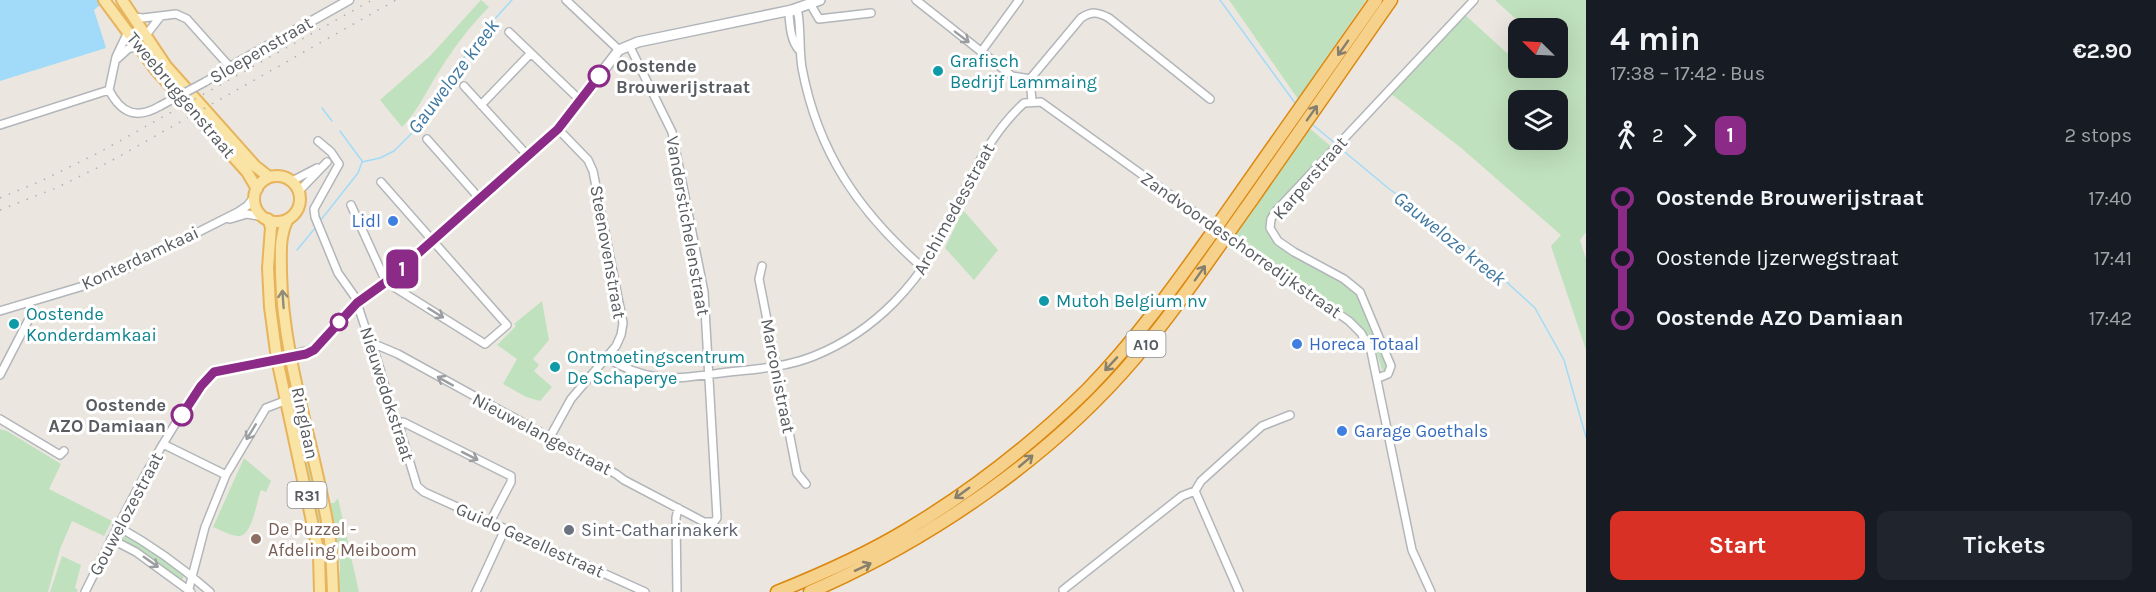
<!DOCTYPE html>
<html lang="en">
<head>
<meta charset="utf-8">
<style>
  :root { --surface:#171b24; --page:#20242c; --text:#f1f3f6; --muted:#9ea1a6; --accent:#d93025 }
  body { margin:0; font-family:Karla,sans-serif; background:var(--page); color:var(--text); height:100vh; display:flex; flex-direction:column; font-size:22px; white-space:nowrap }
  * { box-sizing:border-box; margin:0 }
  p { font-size:20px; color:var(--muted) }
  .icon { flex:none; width:33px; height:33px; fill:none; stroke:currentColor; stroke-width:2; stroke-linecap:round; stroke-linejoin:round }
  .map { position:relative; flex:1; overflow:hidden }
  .side { display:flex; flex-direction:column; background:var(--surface); width:570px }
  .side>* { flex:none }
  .badge { padding:0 12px; border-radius:9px; font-size:21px; line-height:39px }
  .needle { width:39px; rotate:294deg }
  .controls { position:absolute; left:1508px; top:18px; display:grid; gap:12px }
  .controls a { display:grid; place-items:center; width:60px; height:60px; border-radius:12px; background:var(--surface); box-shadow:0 6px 24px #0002; font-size:30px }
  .map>.badge { position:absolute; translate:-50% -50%; box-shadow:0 0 0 3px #fff }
  .legs { display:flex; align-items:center; gap:9px; height:66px; padding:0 24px; font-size:20px }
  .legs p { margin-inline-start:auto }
  .summary { display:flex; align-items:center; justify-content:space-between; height:102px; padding:0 24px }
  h1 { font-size:33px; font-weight:700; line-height:45px }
  .button { display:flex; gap:12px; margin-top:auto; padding:12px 24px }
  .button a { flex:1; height:69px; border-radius:12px; background:var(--accent); color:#fff; font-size:24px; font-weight:700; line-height:69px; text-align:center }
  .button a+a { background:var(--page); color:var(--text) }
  ul { padding:0 24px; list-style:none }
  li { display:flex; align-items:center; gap:21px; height:60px; font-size:22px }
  li i { display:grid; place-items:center; width:9px; height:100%; margin:0 8px; background:currentColor }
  li i::after { content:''; width:15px; height:15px; margin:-8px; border:4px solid; border-radius:50%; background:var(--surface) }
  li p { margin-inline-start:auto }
  li:first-child i { background:linear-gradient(#0000 50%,currentColor 0) }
  li:last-child i { background:linear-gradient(currentColor 50%,#0000 0) }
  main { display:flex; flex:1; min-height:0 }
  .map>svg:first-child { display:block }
</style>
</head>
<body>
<main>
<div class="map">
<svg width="1586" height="592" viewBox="0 0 1586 592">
  <rect width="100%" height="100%" fill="#ebe7e0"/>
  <path fill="#c0e1bd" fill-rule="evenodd" d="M481 0 489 7C469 27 453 49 438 73 426 92 417 112 402 127L380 100 430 56Z
    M1229 0H1366L1298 99Z
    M1495 0H1586V232L1580 240 1586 259V350L1551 246 1561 235 1460 147 1390 93 1464 14 1507 53 1518 43V68H1557V28H1526ZM1518 100H1557V140H1518Z
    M1309 128 1332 147 1273 211 1269 231 1343 281 1358 294 1389 366 1387 372 1383 373 1376 351 1370 340 1352 317 1234 233Z
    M963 210 998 250 974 280 945 248Z
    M273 226H281L284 342H281L272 296Z
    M542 301 549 340 533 359 539 365 534 371 552 387 540 401 526 397 503 384 517 359 497 345 516 326 514 324Z
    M283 367 289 369 326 540 329 592H323Z
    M0 429 7 431 61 464 49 489 112 521 104 536 72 521 60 549 48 592H0Z
    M244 458 271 481 266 492 261 490C257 499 253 534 240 536 233 537 220 530 213 527Z
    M338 498 359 592H337L340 570 339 554 329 503H334Z
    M124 532 128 535V537L168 563 170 561 182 573H184L182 583 178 580V578L160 567 161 565 126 542 125 544 119 541Z
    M62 556 81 565 75 588 78 590 77 592H50Z"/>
  <path fill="#a1dbf9" d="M0 0H106L94 10 106 48 0 81Z"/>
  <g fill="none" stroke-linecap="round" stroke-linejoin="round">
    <path stroke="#a1dbf9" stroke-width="1.5" d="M1220 0 1295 103
      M322 108 332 121
      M1313 125 1336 144
      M340 131 362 161
      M1340 148 1388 188 1466 245 1535 308 1564 360 1586 437
      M320 221 358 173 362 162 380 158 394 151 423 122 474 42 512 0
      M297 250 316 227"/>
    <g stroke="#b2b6ba" stroke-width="10">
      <path id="minor" d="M566 0 619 50
        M916 0 1012 76 1030 79
        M811 5 819 19 871 13
        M134 17 143 18 176 14 187 19 230 67 205 82
        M160 17 146 35 134 34 126 36 116 57 109 90C121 113 136 120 160 106
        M509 32 581 101
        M799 50C791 41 790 27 789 15L792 10 798 13C801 32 799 49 802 68 818 153 859 212 923 268
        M981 52 1019 0
        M117 59 128 49 138 46
        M1030 79 1081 18C1092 11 1098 12 1109 18L1210 99
        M1030 79 1032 101
        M464 86 528 156
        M481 105 531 53
        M0 125 109 90
        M427 139 480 199
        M318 141 331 152 339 164 314 209 315 217 338 273 355 297 369 339 372 343 394 416 400 423 401 433 417 486 424 492 645 592
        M292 181 317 168
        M299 191 327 162
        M351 205 386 282 485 344 507 325 381 182
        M230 219 247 214 264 217
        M1242 246 1349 321 1361 333 1371 351 1412 550 1431 592
        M762 266 759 279 797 473 806 484
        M0 311 90 284 123 270 238 212 247 206 255 196
        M372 343 398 354 616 474 624 480 704 522H714L717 518 704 292 672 132 629 45
        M606 357C650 386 680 378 729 372 757 369 787 367 814 356 876 331 921 282 949 222 970 179 988 136 1024 103L1041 102 1201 217
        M0 375 31 315 30 303
        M1378 378 1388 374 1391 366 1360 292 1344 279 1294 252 1278 241 1270 228 1271 219 1276 211 1474 0
        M0 419 60 455 64 451
        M400 423 403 422 511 476V482L490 522
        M550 437 571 399 616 346 621 335 623 323 593 171 588 160 558 129
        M163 444 226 475
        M117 526C151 545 181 566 210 592
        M111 539 136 552 191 592
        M1063 590 1182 496 1195 491
        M85 592C122 518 158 443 208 376L214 372 277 359
        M188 592 205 527 226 475 266 408 287 400
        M476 592 505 529
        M677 592 676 518 678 508
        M1239 592 1195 491 1201 481 1262 426 1290 415"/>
    </g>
    <g stroke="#b2b6ba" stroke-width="11">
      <path id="tertiary" d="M230 67 349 0"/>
    </g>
    <g stroke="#b1b5ba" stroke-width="12">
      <path id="secondary" d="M277 359 314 350 357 303 386 282 558 129 619 50 638 42 792 10 820 0"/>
    </g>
    <g stroke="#e7b35c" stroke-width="14">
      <path id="primary" d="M104 0 156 70 247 172 257 189
        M122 0 166 66 255 166 269 177
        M254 199a23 23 0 1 1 46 0a23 23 0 1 1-46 0Z
        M268 219 271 227 268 268 270 307 277 359 319 554 320 592
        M288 219C279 236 281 254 281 273 283 361 315 446 329 533 332 552 332 572 333 592"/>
    </g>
    <g stroke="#dc880f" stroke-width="15">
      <path id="motorway" d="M777 592C822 574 867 554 908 529 973 490 1033 443 1087 390 1138 338 1180 278 1222 219 1274 146 1325 73 1376 0
        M810 592C930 540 1050 458 1135 358 1177 308 1213 254 1251 201 1298 134 1345 67 1391 0"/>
    </g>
    <use href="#minor" stroke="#fff" stroke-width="7"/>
    <use href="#tertiary" stroke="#fff" stroke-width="8"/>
    <use href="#secondary" stroke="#fff" stroke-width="9"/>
    <use href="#primary" stroke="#f9e4a6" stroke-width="10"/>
    <use href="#motorway" stroke="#f5d18c" stroke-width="12"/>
    <path stroke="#afb0b0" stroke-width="1.5" stroke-dasharray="1.5 8" stroke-linecap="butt" d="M0 198 41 181 100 152 372 0
      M0 210 56 188 111 161 396 0"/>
    <g stroke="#b2b6ba" stroke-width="10" stroke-linecap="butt">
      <path id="minor-bridge" d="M160 106 205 82
        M1201 217 1242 246"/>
    </g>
    <use href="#minor-bridge" stroke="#fff" stroke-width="7"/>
  </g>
  <defs><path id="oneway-shaft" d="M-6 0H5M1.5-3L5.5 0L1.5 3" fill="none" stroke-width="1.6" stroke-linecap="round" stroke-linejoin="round" transform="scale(1.5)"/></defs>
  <g stroke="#9b9da0">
    <use href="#oneway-shaft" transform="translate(962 37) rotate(37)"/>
    <use href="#oneway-shaft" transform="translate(436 313) rotate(32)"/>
    <use href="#oneway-shaft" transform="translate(445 381) rotate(-151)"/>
    <use href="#oneway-shaft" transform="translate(251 432) rotate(122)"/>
    <use href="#oneway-shaft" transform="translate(470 456) rotate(27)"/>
    <use href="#oneway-shaft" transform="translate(151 562) rotate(35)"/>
  </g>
  <g stroke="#877f6d">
    <use href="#oneway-shaft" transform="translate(1343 48) rotate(125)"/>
    <use href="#oneway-shaft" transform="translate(1312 113) rotate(-55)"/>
    <use href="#oneway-shaft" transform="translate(1200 273) rotate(-55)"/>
    <use href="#oneway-shaft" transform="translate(1111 364) rotate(133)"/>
    <use href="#oneway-shaft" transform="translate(1026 461) rotate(-40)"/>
    <use href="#oneway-shaft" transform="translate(962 493) rotate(144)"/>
    <use href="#oneway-shaft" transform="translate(863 567) rotate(-25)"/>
  </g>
  <use stroke="#908c78" href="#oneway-shaft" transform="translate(283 299) rotate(-94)"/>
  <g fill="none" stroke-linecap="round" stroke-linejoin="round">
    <g stroke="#fff" stroke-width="14">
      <path id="line-1" d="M182 415 201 386 214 372 306 354 314 350 357 303 386 282 558 129 599 76"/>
    </g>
    <use href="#line-1" stroke="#8c2b87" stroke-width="9"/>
  </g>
  <g fill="#0f9aa8" stroke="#fff" stroke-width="2">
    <circle cx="938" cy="71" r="6"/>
    <circle cx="1044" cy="301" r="6"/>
    <circle cx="14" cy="324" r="6"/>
    <circle cx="555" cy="367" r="6"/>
  </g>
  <g fill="#fff" stroke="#8c2b87" stroke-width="3">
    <circle cx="599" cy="76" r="10"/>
    <circle cx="339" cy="322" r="8"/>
    <circle cx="182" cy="415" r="10"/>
  </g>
  <g fill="#3f7fe0" stroke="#fff" stroke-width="2">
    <circle cx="393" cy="221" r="6"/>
    <circle cx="1297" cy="344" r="6"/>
    <circle cx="1342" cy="431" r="6"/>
  </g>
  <circle fill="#6b7280" stroke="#fff" stroke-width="2" cx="569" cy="530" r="6"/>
  <circle fill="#8d6e63" stroke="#fff" stroke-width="2" cx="256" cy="539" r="6"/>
  <g text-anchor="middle" stroke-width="6" stroke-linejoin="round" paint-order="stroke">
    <g fill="#fff" stroke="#8a8d90" stroke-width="1.5">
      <rect x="1126.5" y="331" width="39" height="26" rx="4.5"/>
      <rect x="287.5" y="482" width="39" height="26" rx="4.5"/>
    </g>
    <g font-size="16" font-weight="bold" fill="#585c60">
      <text x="1146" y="350">A10</text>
      <text x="307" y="501">R31</text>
    </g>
    <g font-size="18" fill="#585c60" stroke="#fff">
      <text transform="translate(261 50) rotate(-30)" y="6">Sloepenstraat</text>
      <text transform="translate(181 95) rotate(50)" y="6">Tweebruggenstraat</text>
      <text transform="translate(1310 178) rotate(-49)" y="6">Karperstraat</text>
      <text transform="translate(954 209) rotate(-61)" y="6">Archimedesstraat</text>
      <text transform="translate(688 226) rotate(80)" y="6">Vanderstichelenstraat</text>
      <text transform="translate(1241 245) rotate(35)" y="6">Zandvoordeschorredijkstraat</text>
      <text transform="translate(608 252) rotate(80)" y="6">Steenovenstraat</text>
      <text transform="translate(140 258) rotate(-25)" y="6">Konterdamkaai</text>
      <text transform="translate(778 376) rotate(79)" y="6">Marconistraat</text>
      <text transform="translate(387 394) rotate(72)" y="6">Nieuwedokstraat</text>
      <text transform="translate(305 423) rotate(78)" y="6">Ringlaan</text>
      <text transform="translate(542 434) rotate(28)" y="6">Nieuwelangestraat</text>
      <text transform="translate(126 514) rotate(-62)" y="6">Gouwelozestraat</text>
      <text transform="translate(530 540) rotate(24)" y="6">Guido Gezellestraat</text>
    </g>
    <g font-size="18" fill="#0d838f" stroke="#fff" text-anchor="start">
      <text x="950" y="67">Grafisch<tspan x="950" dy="21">Bedrijf Lammaing</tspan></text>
      <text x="1056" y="307">Mutoh Belgium nv</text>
      <text x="26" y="320">Oostende<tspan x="26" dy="21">Konderdamkaai</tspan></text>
      <text x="567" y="363">Ontmoetingscentrum<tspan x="567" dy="21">De Schaperye</tspan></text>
    </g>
    <g font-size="18" font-weight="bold" fill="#585c60" stroke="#fff" text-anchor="start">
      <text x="616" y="72">Oostende<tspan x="616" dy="21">Brouwerijstraat</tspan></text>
      <text x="166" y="411" text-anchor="end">Oostende<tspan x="166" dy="21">AZO Damiaan</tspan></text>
    </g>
    <g font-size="18" fill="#366cbe" stroke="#fff" text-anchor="start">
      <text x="381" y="227" text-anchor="end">Lidl</text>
      <text x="1309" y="350">Horeca Totaal</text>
      <text x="1354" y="437">Garage Goethals</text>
    </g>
    <g font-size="18" fill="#785e54" stroke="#fff" text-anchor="start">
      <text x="268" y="535">De Puzzel -<tspan x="268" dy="21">Afdeling Meiboom</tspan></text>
    </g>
    <g font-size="18" fill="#5b616d" stroke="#fff" text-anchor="start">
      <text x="581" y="536">Sint-Catharinakerk</text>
    </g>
    <g font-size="20" font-style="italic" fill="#3f77a0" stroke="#fff">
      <text transform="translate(453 76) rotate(-53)" y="7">Gauweloze kreek</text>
      <text transform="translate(1450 238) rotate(39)" y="7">Gauweloze kreek</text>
    </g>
  </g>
</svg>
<div class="controls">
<a><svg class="needle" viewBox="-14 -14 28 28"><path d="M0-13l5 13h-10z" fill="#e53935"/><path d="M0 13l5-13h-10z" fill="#9ea1a6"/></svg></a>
<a><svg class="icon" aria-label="layers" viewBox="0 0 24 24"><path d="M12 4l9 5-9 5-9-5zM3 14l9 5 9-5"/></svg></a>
</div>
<b class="badge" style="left:402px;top:269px;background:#8c2b87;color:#fff">1</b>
</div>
<section class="side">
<div class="summary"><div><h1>4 min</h1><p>17:38 – 17:42 · Bus</p></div><b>€2.90</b></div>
<div class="legs"><svg class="icon" aria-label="walk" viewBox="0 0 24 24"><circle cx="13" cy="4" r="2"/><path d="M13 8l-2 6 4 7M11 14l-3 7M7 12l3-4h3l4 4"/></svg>2<svg class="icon" aria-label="forward" viewBox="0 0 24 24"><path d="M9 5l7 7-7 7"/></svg><b class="badge" style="background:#8c2b87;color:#fff">1</b><p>2 stops</p></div>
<ul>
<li><i style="color:#8c2b87"></i><b>Oostende Brouwerijstraat</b><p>17:40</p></li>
<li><i style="color:#8c2b87"></i><span>Oostende Ijzerwegstraat</span><p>17:41</p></li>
<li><i style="color:#8c2b87"></i><b>Oostende AZO Damiaan</b><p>17:42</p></li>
</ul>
<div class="button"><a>Start</a><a>Tickets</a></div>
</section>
</main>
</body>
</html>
